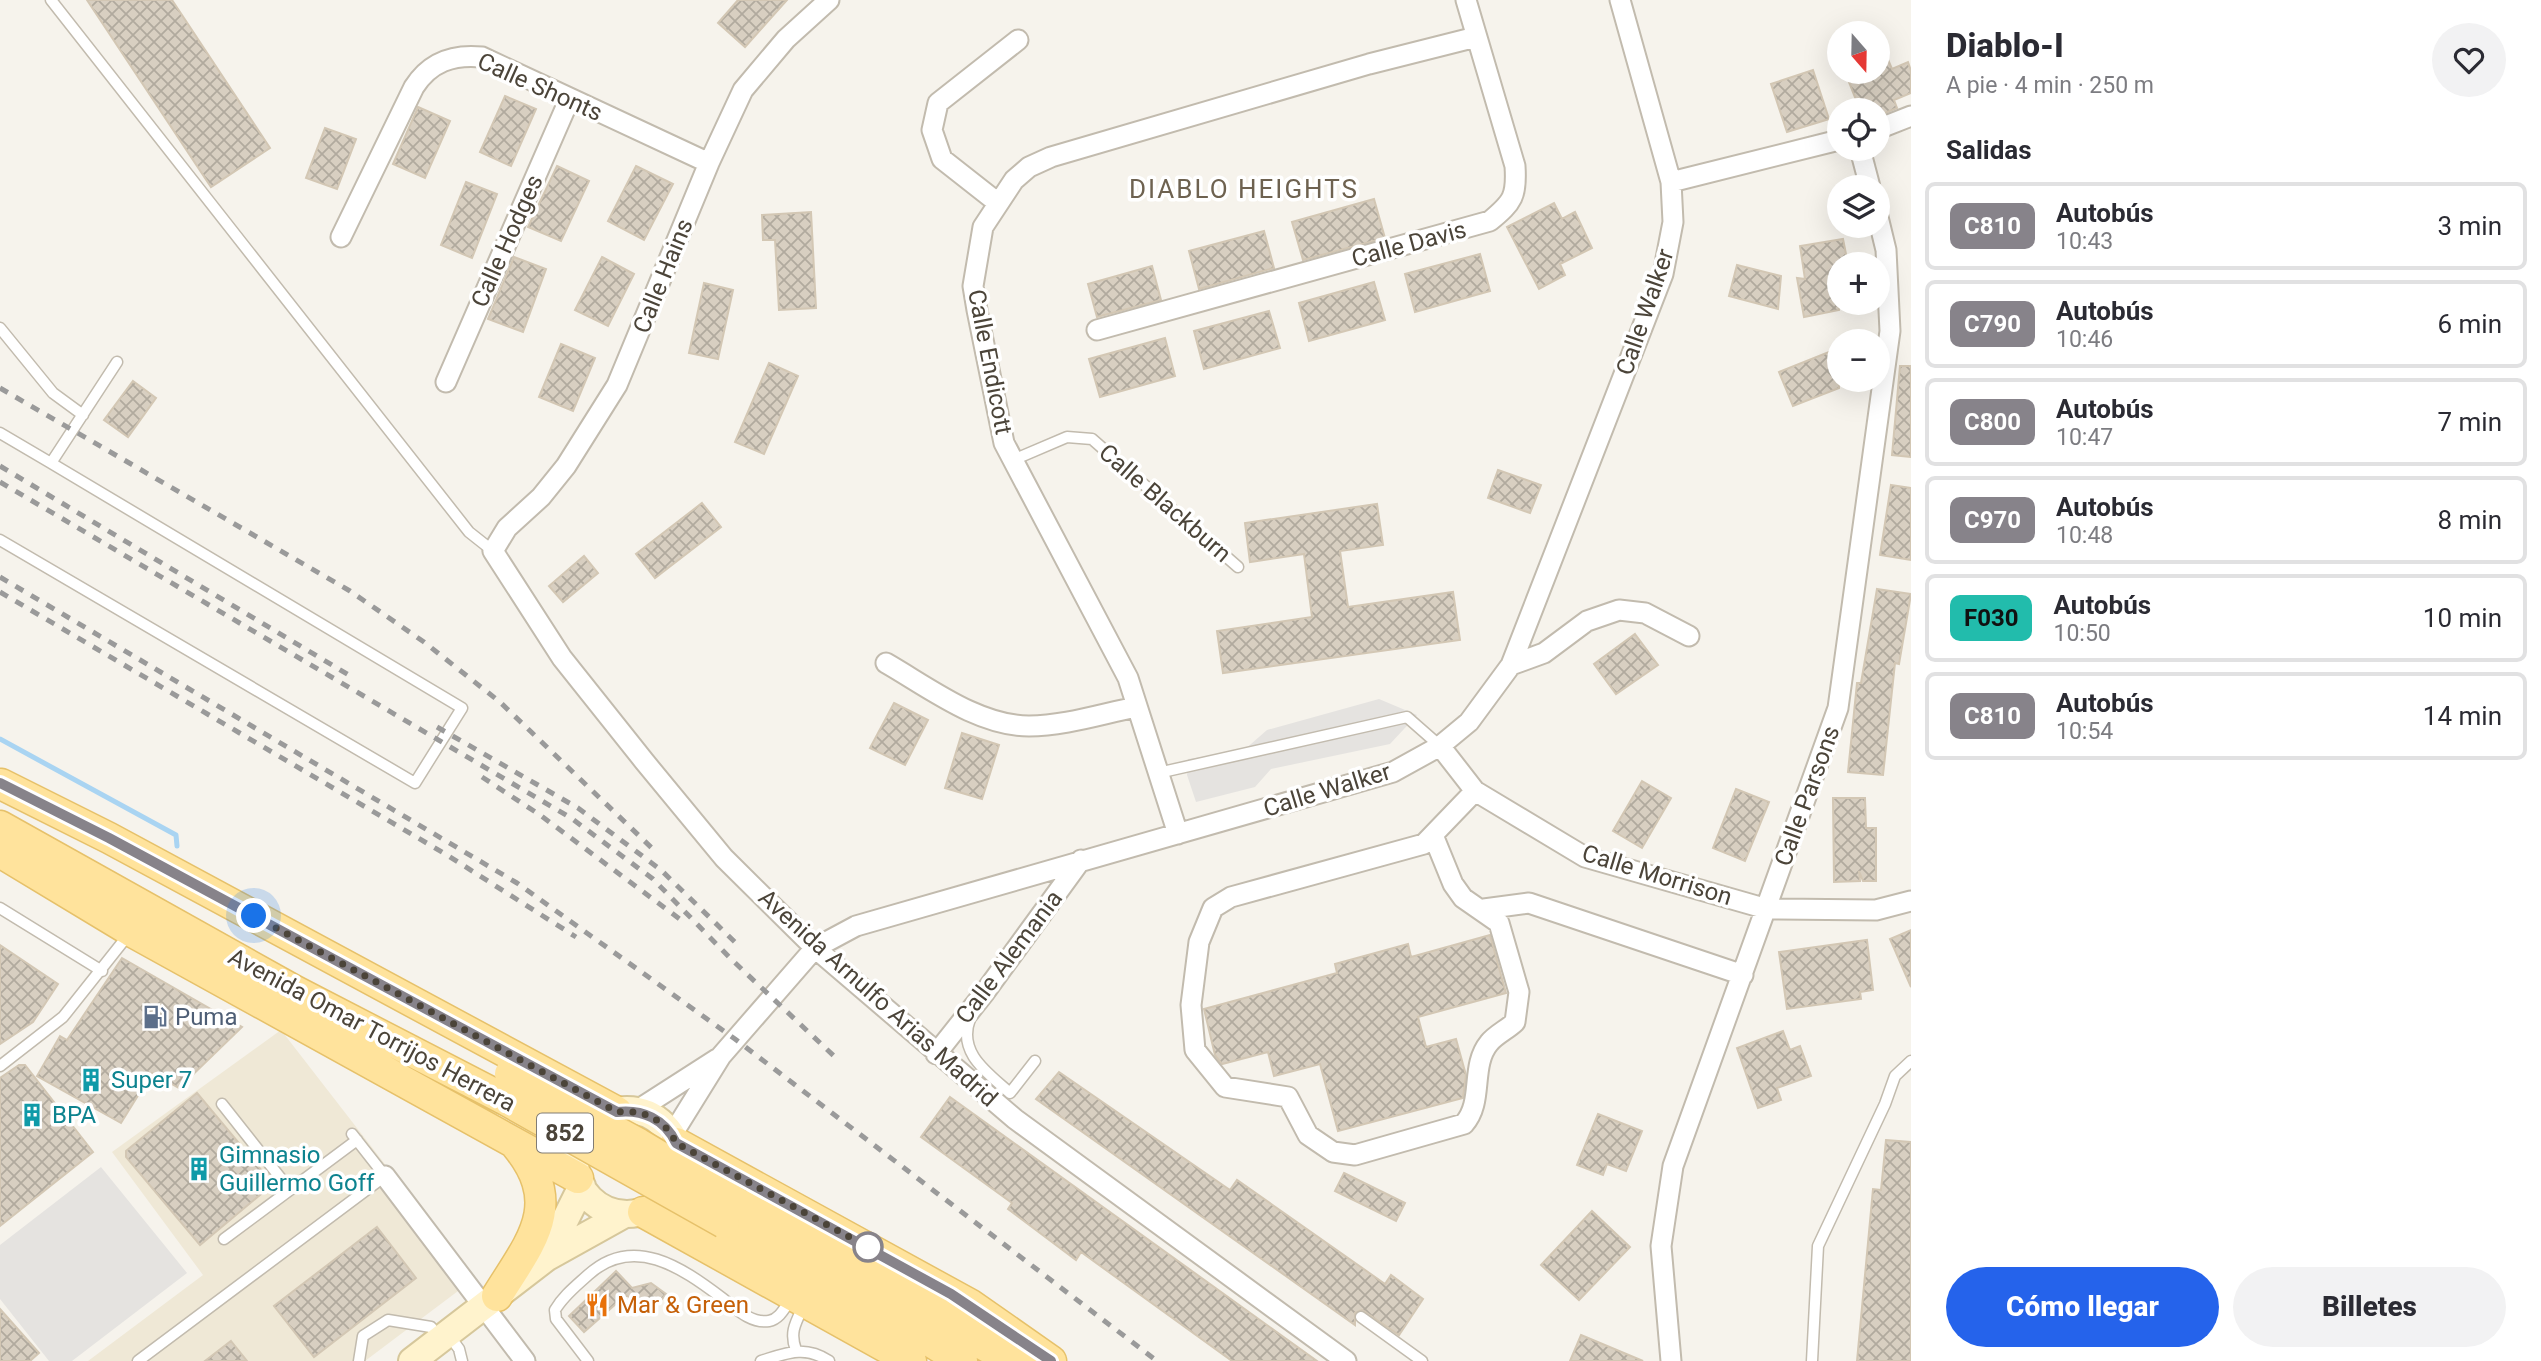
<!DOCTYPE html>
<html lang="es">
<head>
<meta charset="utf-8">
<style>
  :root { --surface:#fff; --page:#f2f2f3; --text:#2b2b33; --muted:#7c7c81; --line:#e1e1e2; --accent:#2563eb }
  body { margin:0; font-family:Roboto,sans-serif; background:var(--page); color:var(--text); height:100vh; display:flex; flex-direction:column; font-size:26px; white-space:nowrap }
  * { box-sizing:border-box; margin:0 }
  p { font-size:23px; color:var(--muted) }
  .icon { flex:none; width:38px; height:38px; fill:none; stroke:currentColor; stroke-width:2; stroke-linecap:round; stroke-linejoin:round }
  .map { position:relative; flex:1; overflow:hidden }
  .panel { display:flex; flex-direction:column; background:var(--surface); width:630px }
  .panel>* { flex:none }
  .badge { padding:0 14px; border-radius:10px; font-size:24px; line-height:46px }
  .needle { width:46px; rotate:160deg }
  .tools { position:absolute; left:1827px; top:21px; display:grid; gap:14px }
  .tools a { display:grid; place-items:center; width:63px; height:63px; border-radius:50%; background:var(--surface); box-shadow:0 7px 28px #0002; font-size:35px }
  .you { position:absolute; width:35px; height:35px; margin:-18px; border:5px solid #fff; border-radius:50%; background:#1a73e8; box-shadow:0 0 0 10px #1a73e833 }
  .map>.badge { position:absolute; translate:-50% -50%; box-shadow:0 0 0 4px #fff }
  h2 { padding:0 35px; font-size:26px; line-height:63px }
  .round { display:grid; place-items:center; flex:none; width:74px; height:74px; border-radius:37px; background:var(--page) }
  .headline { display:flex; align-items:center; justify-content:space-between; height:119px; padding:0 35px }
  h1 { font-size:33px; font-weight:800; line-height:52px }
  .cta { display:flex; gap:14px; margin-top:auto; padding:14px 35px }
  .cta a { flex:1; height:80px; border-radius:42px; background:var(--accent); color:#fff; font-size:28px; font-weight:800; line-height:80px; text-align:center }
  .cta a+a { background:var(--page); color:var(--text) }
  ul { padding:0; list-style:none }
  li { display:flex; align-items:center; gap:21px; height:88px; margin:0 14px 10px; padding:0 21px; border:4px solid var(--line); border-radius:10px }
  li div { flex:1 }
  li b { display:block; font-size:26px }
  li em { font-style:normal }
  li .badge { min-width:77px; font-weight:700; text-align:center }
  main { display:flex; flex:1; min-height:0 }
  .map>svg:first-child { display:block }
</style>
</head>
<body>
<main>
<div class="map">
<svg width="1911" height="1361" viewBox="0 0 1911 1361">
  <defs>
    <pattern id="building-cross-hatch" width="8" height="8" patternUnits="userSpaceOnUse" patternTransform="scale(1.75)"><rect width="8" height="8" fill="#d8cfc1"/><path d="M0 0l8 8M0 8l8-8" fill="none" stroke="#b1aa9e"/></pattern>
  </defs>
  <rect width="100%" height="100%" fill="#f6f3ec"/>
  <path fill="#efe8d6" d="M281 1030 474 1279 365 1361H88L203 1275 112 1152Z"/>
  <path fill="#e5e3e0" d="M1379 699 1417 715 1390 744 1271 769 1255 787 1196 802 1187 775 1188 759 1243 751 1267 730Z
    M101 1167 187 1273 72 1361H49L0 1299V1245Z"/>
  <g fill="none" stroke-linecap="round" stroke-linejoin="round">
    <path stroke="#a9d4f2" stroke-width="5" d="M0 739 176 835 177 846"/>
  </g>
  <path fill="url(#building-cross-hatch)" stroke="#d3c7b4" stroke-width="2" d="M87 0H172L270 148 211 187Z
    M738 0H787L745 47 718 23Z
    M1878 36 1892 69 1908 62 1911 71V93L1894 100 1897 108 1878 116V110H1860L1845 72H1878Z
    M1813 70 1829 119 1787 132 1771 84Z
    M505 96 536 109 511 166 480 152Z
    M418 107 450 121 425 178 393 164Z
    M325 128 356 139 337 189 306 178Z
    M557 166 589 181 561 241 528 227Z
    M636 166 673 184 644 240 608 221Z
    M466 182 497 194 472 258 441 245Z
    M1374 199 1385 238 1303 260 1292 222Z
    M1554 203 1562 219 1575 212 1592 248 1560 264 1565 275 1539 289 1507 227Z
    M811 212 816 308 779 310 775 240H763L762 215Z
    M1264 231 1274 268 1199 289 1189 251Z
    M1843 239 1848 264H1839V310L1804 317 1797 278 1805 279 1800 246Z
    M1480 254 1490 291 1415 312 1405 274Z
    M514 257 546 269 523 332 488 319Z
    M602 257 634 274 608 326 575 310Z
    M1737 265 1781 276 1778 309 1729 296Z
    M1152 266 1161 300 1097 317 1088 284Z
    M1374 282 1385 320 1309 341 1299 303Z
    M704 283 733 290 718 359 689 353Z
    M1269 311 1280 348 1204 369 1194 331Z
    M1165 338 1175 376 1100 397 1089 359Z
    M561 344 595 358 573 411 539 397Z
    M1839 348V388L1793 406 1779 372Z
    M769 363 798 376 764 454 735 442Z
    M1900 366H1911V457L1892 455Z
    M133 381 156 398 128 437 104 420Z
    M1498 470 1541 485 1530 513 1488 498Z
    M1891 485 1911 488V560L1880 555Z
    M702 503 721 527 655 578 636 554Z
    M1377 504 1383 545 1340 551 1348 607 1453 592 1460 640 1223 673 1217 631 1312 617 1304 554 1250 562 1245 523Z
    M584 556 598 573 563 602 549 586Z
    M1877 589 1911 594 1899 664 1895 663 1883 775 1848 772 1857 683H1861Z
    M1635 634 1658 665 1616 694 1594 664Z
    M894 703 928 720 905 765 870 748Z
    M962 733 999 745 982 799 945 788Z
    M1642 781 1671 798 1642 848 1613 831Z
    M1736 789 1769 802 1745 861 1713 848Z
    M1833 798H1865L1866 828H1876V881H1863L1859 871 1860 881 1834 882Z
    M1911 930V987L1890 939Z
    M1490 935 1506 993 1418 1017 1426 1047 1456 1039 1466 1075 1463 1098 1338 1131 1320 1064 1274 1076 1268 1052 1222 1064 1215 1055 1204 1009 1337 973 1335 964 1408 944 1411 957Z
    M1867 940 1873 990 1860 992 1861 999 1787 1009 1779 952Z
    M0 945 58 984 33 1022 0 1044Z
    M122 958 242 1027 179 1088 152 1073 121 1123 37 1076 60 1036 67 1040Z
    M1783 1031 1790 1050 1800 1046 1811 1076 1777 1088 1781 1100 1758 1108 1737 1048Z
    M19 1065H25L93 1152 0 1226V1078Z
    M1059 1072 1230 1190 1237 1180 1385 1284 1391 1275 1423 1299 1399 1335 1362 1310 1355 1313V1325L1036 1099Z
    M197 1093 273 1184 200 1245 126 1157V1151Z
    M950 1097 1317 1361H1232L1081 1252 1076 1260 1008 1209 1012 1203 921 1137Z
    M1598 1114 1642 1131 1626 1171 1607 1164 1603 1175 1577 1165Z
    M1886 1140 1911 1142V1361H1857L1873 1189 1881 1190Z
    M1344 1173 1405 1203 1396 1221 1335 1191Z
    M1592 1211 1630 1247 1579 1300 1541 1265Z
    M377 1227 416 1278 314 1357 274 1306Z
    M616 1271 632 1288 651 1283 666 1294 651 1313 626 1295 584 1332 569 1316Z
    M0 1309 39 1353 30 1361H0Z
    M1581 1335 1643 1361H1570Z
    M231 1341 247 1361H205Z"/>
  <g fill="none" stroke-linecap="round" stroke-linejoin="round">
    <g stroke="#c2bbae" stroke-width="13">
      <path id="lane" d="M51 0 469 532 493 551
        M0 328 53 393 83 415
        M0 433 51 463
        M1013 460 1067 437 1092 439 1238 567
        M0 540 415 783 462 708 51 463 117 362
        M1158 773 1407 717 1440 746
        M0 908 102 971
        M970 1019C957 1053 988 1073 1010 1093L1035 1061
        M0 1066 63 1017 129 934
        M222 1104 290 1190
        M224 1239 357 1140
        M1361 1317 1422 1361
        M448 1334 459 1349 462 1361
        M796 1350C789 1332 796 1322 804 1305
        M138 1361 385 1176 352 1134
        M359 1361 363 1336 388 1320 431 1327 440 1339
        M588 1361 556 1319 555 1310C563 1296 576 1286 588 1275 633 1234 681 1267 722 1298 735 1308 751 1324 769 1321 780 1319 785 1307 791 1299
        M761 1361C787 1353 805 1345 829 1361
        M1812 1361 1818 1246 1885 1104 1895 1076 1911 1061"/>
    </g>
    <g stroke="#c2bbae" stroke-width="23">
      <path id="street" d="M829 0 786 39 743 90 709 163 617 385 566 466 541 497 507 528 493 551 562 658 644 761 724 858 815 948 1015 1119 1346 1361
        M1878 129 1911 116
        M1860 149 1870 187
        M1671 182 1839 140
        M998 203 942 159 932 130 938 103 1018 40
        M341 237 414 87C430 62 453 54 482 57L709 163
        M1097 330 1490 221C1513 202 1517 196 1515 166L1466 0
        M446 382 569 100
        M886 663C928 687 978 726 1029 726 1064 726 1101 714 1136 707
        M1511 665 1544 653 1587 621 1619 610 1645 613 1689 636
        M1440 746 1475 791 1585 857 1767 909 1876 910 1911 901
        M1178 834 1128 678 1004 443 977 310 973 286 983 227 1014 180 1029 167 1051 157 1369 64 1476 37
        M1433 835 1453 884 1463 898 1499 923 1519 992 1515 1022C1508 1029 1495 1035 1489 1043 1470 1066 1484 1102 1464 1124L1355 1155 1333 1152 1308 1135 1288 1097 1225 1087 1195 1050 1191 1005 1199 942 1213 908 1231 897 1424 844 1475 791
        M1484 909 1529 903 1743 975
        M936 1054 985 992 1081 860
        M636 1111 717 1059
        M672 1135 721 1056 815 948 856 926 1393 772 1440 746 1469 722 1511 665 1663 274 1673 222 1671 182 1620 0
        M385 1176 525 1361
        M1671 1361 1661 1246 1673 1166 1838 708 1890 331 1886 250 1878 217"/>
    </g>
    <g stroke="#d6c79b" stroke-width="30">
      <path id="secondary" d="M575 1162a52 52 0 1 1 104 0a52 52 0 1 1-104 0Z
        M546 1258 582 1186
        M412 1361 546 1258 625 1214"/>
    </g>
    <g stroke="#e6c16a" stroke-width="33">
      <path id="primary" d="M1 784 109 838 617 1112
        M0 826 295 991 504 1099
        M0 852 131 931 578 1178
        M676 1143 971 1305 1051 1361
        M739 1204 1012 1361
        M643 1212 911 1361
        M724 1223 888 1315 962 1361
        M497 1296C531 1241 565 1205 516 1145"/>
    </g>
    <use href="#lane" stroke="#fff" stroke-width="10"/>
    <use href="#street" stroke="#fff" stroke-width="19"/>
    <use href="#secondary" stroke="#fff3cd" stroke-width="26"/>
    <use href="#primary" stroke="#ffe39c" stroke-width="30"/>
    <path stroke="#9a9a9a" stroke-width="5" stroke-dasharray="9 9" stroke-linecap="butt" d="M0 388 350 591 424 642 500 702 656 852
      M0 466 352 677
      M0 482 571 818 653 879 731 959 835 1057
      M0 577 517 883 735 1039 1157 1361
      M0 592 447 855 576 937
      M437 727 578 808 661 870 741 948
      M482 777 540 815 681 920"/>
    <g stroke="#e6c16a" stroke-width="33" stroke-linecap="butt">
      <path id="primary-bridge" d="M510 1074 639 1144 739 1204
        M504 1099 724 1223"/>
    </g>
    <use href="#primary-bridge" stroke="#ffe39c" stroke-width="30"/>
  </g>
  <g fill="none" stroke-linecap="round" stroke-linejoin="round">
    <g stroke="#fff" stroke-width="16">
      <path id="line" d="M0 783 109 838 617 1112C642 1109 665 1119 676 1143L951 1294 1051 1361"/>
    </g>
    <use href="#line" stroke="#87838a" stroke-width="10"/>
    <path stroke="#4b4439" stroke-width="7" stroke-dasharray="0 12.6" d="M254 916 617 1112C642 1109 665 1119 676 1143L868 1247"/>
  </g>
  <defs>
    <g id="fuel-bare" transform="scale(1.89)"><path d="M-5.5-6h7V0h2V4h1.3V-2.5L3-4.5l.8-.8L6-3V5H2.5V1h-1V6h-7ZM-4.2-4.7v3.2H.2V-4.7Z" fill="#5c6f8a" stroke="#fff" stroke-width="2.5" paint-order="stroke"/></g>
    <g id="building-bare" transform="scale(1.89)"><path d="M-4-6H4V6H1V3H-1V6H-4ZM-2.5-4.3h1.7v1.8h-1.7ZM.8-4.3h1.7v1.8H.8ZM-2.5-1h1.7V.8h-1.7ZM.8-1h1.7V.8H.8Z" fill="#0f9aa8" stroke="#fff" stroke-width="2.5" paint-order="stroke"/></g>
    <g id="restaurant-bare" transform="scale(1.89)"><path d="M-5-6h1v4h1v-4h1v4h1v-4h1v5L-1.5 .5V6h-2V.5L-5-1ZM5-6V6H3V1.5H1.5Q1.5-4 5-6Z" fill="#e8710a" stroke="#fff" stroke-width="2.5" paint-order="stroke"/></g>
  </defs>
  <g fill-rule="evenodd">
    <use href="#fuel-bare" x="155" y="1017"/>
    <use href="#building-bare" x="91" y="1080"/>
    <use href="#building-bare" x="32" y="1115"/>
    <use href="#building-bare" x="199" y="1169"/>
    <use href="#restaurant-bare" x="597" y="1305"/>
  </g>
  <circle fill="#fff" stroke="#87838a" stroke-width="3.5" cx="868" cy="1247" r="14"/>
  <g text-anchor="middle" stroke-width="7" stroke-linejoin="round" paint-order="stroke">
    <rect fill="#fff" stroke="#817c74" stroke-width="2" x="537" y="1113.5" width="56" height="39" rx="5"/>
    <g font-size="23" font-weight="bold" fill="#4b4439">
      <text x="565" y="1141">852</text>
    </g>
    <g font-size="24" fill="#4b4439" stroke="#fff">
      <text transform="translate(540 87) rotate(24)" y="8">Calle Shonts</text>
      <text transform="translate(507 241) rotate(-66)" y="8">Calle Hodges</text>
      <text transform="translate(1409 244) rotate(-15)" y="8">Calle Davis</text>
      <text transform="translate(663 276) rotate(-68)" y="8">Calle Hains</text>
      <text transform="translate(1645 312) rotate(-71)" y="8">Calle Walker</text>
      <text transform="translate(990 362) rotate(79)" y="8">Calle Endicott</text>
      <text transform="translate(1165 503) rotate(41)" y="8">Calle Blackburn</text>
      <text transform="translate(1327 790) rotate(-17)" y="8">Calle Walker</text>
      <text transform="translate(1807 796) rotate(-70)" y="8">Calle Parsons</text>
      <text transform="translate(1657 875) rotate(17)" y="8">Calle Morrison</text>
      <text transform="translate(1009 957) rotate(-53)" y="8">Calle Alemania</text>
      <text transform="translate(878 998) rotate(42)" y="8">Avenida Arnulfo Arias Madrid</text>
      <text transform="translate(372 1030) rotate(28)" y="8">Avenida Omar Torrijos Herrera</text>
    </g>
    <g font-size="24" fill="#4e5e75" stroke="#fff" text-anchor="start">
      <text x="175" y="1025">Puma</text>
    </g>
    <g font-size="24" fill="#0d838f" stroke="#fff" text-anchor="start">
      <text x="111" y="1088">Super 7</text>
      <text x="52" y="1123">BPA</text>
      <text x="219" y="1163">Gimnasio<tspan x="219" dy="28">Guillermo Goff</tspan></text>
    </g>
    <g font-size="24" fill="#c56008" stroke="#fff" text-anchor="start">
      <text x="617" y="1313">Mar &amp; Green</text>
    </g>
    <g font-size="26" letter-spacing="2" fill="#6e6250" stroke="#fff">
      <text x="1244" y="198">DIABLO HEIGHTS</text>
    </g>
  </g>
</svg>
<div class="tools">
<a><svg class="needle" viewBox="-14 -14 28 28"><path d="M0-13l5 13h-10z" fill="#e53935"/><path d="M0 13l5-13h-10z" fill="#7c7c81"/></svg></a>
<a><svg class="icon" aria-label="locate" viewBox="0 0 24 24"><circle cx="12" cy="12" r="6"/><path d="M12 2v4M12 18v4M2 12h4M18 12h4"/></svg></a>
<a><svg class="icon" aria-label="layers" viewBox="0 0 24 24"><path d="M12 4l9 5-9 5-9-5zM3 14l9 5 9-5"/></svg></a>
<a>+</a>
<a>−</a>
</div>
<div class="you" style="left:254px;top:916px"></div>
</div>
<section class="panel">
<div class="headline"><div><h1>Diablo-I</h1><p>A pie · 4 min · 250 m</p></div><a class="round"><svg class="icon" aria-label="heart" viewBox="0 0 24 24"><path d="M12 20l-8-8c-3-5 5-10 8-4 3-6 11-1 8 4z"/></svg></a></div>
<h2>Salidas</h2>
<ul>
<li><span class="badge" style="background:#87838a;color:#fff">C810</span><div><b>Autobús</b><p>10:43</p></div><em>3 min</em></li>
<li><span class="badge" style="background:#87838a;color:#fff">C790</span><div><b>Autobús</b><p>10:46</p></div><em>6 min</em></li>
<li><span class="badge" style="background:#87838a;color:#fff">C800</span><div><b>Autobús</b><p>10:47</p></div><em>7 min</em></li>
<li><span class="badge" style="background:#87838a;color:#fff">C970</span><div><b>Autobús</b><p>10:48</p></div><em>8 min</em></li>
<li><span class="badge" style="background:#22bcac;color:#111">F030</span><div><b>Autobús</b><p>10:50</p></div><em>10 min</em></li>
<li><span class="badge" style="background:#87838a;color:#fff">C810</span><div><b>Autobús</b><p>10:54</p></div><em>14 min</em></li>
</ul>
<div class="cta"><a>Cómo llegar</a><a>Billetes</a></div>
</section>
</main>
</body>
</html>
